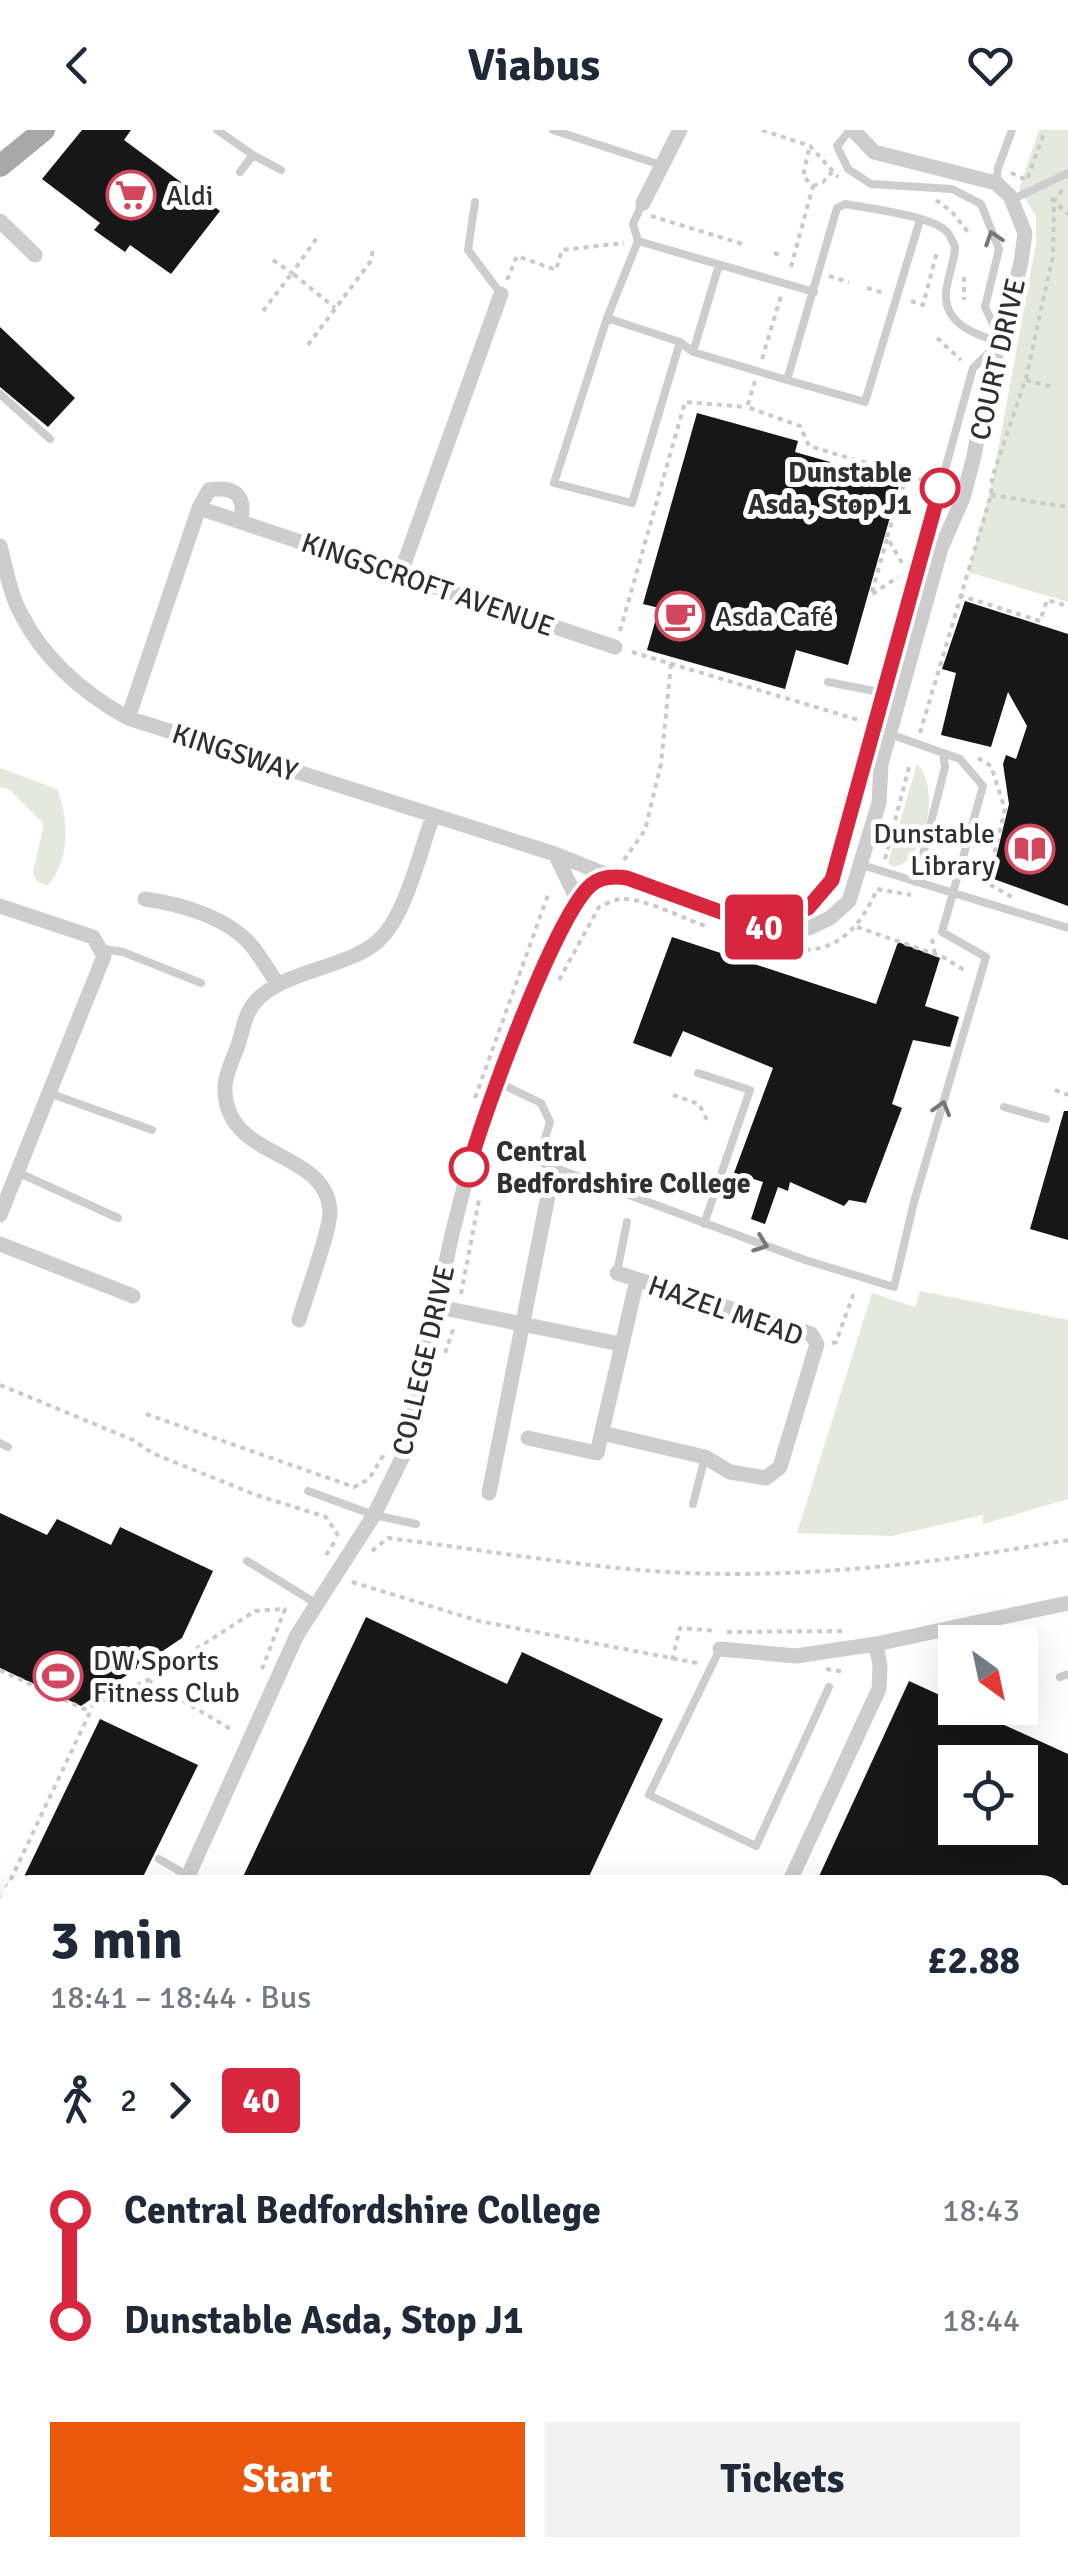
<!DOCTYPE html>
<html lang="en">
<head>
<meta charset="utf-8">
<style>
  :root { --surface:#fff; --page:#f2f2f3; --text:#1f2937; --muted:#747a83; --accent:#ea580c }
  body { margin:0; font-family:Signika,sans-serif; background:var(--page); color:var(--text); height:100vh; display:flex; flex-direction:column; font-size:38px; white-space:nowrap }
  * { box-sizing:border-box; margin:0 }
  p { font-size:32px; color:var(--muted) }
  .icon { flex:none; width:55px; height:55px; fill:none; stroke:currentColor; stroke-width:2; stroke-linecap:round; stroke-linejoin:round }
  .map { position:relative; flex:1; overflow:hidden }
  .drawer { position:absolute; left:0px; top:1745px; width:1070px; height:682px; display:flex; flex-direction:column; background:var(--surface); border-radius:30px 30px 0 0; box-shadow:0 10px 40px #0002 }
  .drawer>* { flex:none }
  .badge { padding:0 20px; border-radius:8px; font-size:35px; line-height:65px }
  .needle { width:65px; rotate:147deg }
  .buttons { position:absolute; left:938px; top:1495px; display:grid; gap:20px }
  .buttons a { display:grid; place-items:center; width:100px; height:100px; border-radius:0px; background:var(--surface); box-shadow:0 10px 40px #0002; font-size:50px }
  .map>.badge { position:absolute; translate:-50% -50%; box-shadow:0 0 0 5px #fff }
  .legs { display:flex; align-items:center; gap:15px; height:110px; padding:0 50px; font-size:32px }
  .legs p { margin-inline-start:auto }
  .summary { display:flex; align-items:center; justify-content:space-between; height:170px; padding:0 50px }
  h1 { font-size:55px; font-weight:700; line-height:75px }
  .button { display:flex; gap:20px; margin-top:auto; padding:20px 50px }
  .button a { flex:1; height:115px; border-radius:0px; background:var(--accent); color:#fff; font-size:40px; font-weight:700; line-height:115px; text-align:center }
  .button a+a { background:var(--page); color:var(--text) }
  ul { padding:0 50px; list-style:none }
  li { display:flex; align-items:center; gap:35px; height:110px; font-size:38px }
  li i { display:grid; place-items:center; width:15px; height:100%; margin:0 12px; background:currentColor }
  li i::after { content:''; width:25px; height:25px; margin:-12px; border:8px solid; border-radius:50%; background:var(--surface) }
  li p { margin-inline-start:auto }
  li:first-child i { background:linear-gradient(#0000 50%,currentColor 0) }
  li:last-child i { background:linear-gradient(currentColor 50%,#0000 0) }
  header { display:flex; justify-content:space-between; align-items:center; height:130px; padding:0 50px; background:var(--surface); font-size:45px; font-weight:700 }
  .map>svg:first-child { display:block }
</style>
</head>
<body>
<header><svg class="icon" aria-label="back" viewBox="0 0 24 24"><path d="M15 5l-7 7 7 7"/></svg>Viabus<svg class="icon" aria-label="heart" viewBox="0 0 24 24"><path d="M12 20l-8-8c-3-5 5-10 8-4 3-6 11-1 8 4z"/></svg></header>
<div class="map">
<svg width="1068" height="2426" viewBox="0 0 1068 2426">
  <rect width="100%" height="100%" fill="#fff"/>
  <path fill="#e4e9dd" d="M1039 0H1068V472L968 442 992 353 1036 113V86L1019 59Z
    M917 634C941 656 927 732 893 737L888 733Z
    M0 638 57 659C69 688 71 731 47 756L37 751 33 742 44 694 10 660 0 657Z
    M920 1161 1068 1190V1369L983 1394V1385L892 1406 797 1403 872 1163 915 1177Z"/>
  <path fill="#171717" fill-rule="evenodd" d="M82 0H131L124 10 220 81 171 144 130 115 125 122 94 100 100 93 42 49Z
    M0 197 75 268 48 297 0 257Z
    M697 283 798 311 795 322 900 352 848 535 796 520 785 559 647 520 659 478 643 474Z
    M965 471 1068 504V776L991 748 1009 674 1003 634 1006 625 1016 629 1027 596 1008 562 991 617 941 605 956 543 942 539Z
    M672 807 876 874 898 812 940 828 925 876 959 887 950 917 913 910 892 974 902 978 866 1073 849 1070 844 1076 790 1052 788 1061 778 1057 765 1094 751 1089 763 1052 734 1043 773 938 683 901 671 927 633 913Z
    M1064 981H1068V1110L1030 1099Z
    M0 1383 47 1405 57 1389 111 1415 120 1397 213 1441 182 1508 81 1576 0 1538Z
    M366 1487 507 1554 522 1522 663 1589 585 1755H239Z
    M909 1551 955 1572V1578H967L1068 1624V1755H815ZM955 1632H1020V1698H955Z
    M100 1589 198 1635 139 1755H20Z"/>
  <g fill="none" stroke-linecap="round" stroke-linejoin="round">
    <path stroke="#cacaca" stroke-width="4" stroke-dasharray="5 5" stroke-linecap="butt" d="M762 0 810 16 838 47
      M1011 43 1027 50 1045 0
      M813 56 823 52 832 42
      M1062 60 1054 71 1068 84
      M936 70 952 82 968 102
      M651 86 746 115
      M774 123 783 126
      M273 130 292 143 319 105
      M791 137 813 56 803 46 809 19
      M829 146 849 152
      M964 147V170
      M507 150 517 126 556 140 562 120 624 113
      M867 158 884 163
      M911 171 923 175 937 122
      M263 181 292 143 335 178
      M937 208 961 230
      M308 215 371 131 373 119
      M762 229 781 166
      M1026 250 1049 256 1050 259
      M755 251 747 277 800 296 809 316 922 350
      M991 365 1068 377
      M887 409 871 465 898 447
      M902 433 887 407 904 354 917 351
      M959 465 1040 491 1047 470 1068 476
      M620 501 685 272 747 277
      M632 522 862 591
      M920 603 991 365 992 348 1026 248 1053 126 1054 71 1047 65
      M978 628 991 636 1005 679 987 753 1012 767
      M885 729 910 633
      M624 730 645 700 661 634 671 534
      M857 797 943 827 967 842
      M932 809 935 824
      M776 816C829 830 857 805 877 759L911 765
      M559 850 599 777C606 774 615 769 622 769 646 768 685 790 709 797
      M1055 960 1068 965
      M673 965 699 974 708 992
      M475 968 549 762
      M461 1164 479 1070
      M832 1213 836 1212 855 1160
      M445 1223 454 1197
      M0 1255 133 1310 152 1323 256 1365 326 1387 341 1410
      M146 1284 354 1357 369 1349 386 1321
      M372 1421 388 1408C476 1419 564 1434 652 1441 790 1451 932 1434 1068 1410
      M326 1425 337 1408
      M352 1452 479 1491 697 1533
      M727 1502 842 1501
      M672 1530 680 1498 717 1501
      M826 1539 846 1542
      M0 1540 84 1579 148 1550 255 1481 285 1479 262 1539
      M148 1550 234 1601
      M2 1768 92 1578
      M0 1909 10 1914
      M1060 2343 1068 2346"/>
    <path stroke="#cdcdcd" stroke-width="8" d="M217 0 253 25 240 42
      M553 0 661 35
      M850 0 837 16 848 39 871 54 952 59 981 74 999 119 985 177 1000 209
      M253 25 281 40
      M996 53 998 38 1012 0
      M1013 69 1068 43
      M475 72 468 120 501 164
      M920 90 865 272 787 250 837 78 845 74C867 78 933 86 947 102 951 106 952 111 955 116 955 132 947 147 946 163 944 194 976 205 1000 212
      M638 111 633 94 642 74
      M607 188 638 111 814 162
      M680 212 632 373 554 353 607 188 680 212 693 222 787 250
      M693 222 719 135
      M0 264 50 309
      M828 552 900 566
      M862 735 1068 798
      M916 752 945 637 943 623
      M776 793 809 778 832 751 973 238 993 219
      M99 818 123 822 201 853
      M698 943 750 960 704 1094
      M499 953 541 973 550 992 538 1032
      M49 963 152 1000
      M1004 977 1046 989
      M515 1023 805 1130 894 1157 914 1072 986 827 942 802 983 656 960 629 890 604
      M17 1042 118 1088
      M617 1142 627 1092
      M0 1313 8 1317
      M308 1361 374 1385 416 1394
      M693 1374 705 1327
      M247 1431 317 1474
      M720 1519 649 1665 756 1716 829 1557
      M1060 1547 1068 1544
      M159 1729 188 1746
      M1060 2221 1068 2224
      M97 2418 123 2426
      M8 2426 10 2418
      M450 2426 452 2418
      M716 2426 720 2418"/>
    <path stroke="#cdcdcd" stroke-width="15" d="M643 73 680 0
      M0 91 35 125
      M199 378 209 360C234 356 246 364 241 390
      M0 416C6 438 10 464 21 484 45 531 83 563 128 588L555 724 612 747
      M400 445 501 164
      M128 588 199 378 615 517
      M555 724 577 769
      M145 769C180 774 227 787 251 815 261 827 269 842 278 854
      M0 776 93 807 104 826 0 1085
      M0 1114 133 1166
      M439 1177 620 1214
      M299 1190C305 1168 331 1099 330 1081 326 1017 222 1032 225 955 226 942 235 925 239 912 242 902 244 892 248 883 268 840 347 841 379 810 406 785 420 721 433 686
      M602 1303 705 1327 730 1342 766 1348 780 1337 817 1214 811 1204 617 1143
      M528 1308 597 1323 637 1150
      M489 1363 548 1066
      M720 1519 796 1526 876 1514 1068 1473
      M184 1755 297 1505 374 1385 406 1320 452 1104 474 1018 547 832 577 769 594 752 612 747 627 748 765 798H809L830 788 849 771 879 673 881 634 941 418 963 368 974 326 990 239 1001 212 1021 132 1025 103 1010 66 996 53 874 22 853 0
      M788 1755 879 1559 880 1536 876 1514
      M0 1792 10 1796
      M372 2418 395 2426"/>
    <path stroke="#bababa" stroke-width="20" d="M172 2426 175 2418
      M191 2426 193 2418"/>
    <path stroke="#a8a8a8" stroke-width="22" d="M0 36 44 0
      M0 1884 10 1889
      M1060 2370 1068 2374"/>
  </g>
  <defs><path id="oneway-chevron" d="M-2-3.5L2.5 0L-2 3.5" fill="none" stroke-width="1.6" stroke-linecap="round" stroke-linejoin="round" transform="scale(2.5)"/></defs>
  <g stroke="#777">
    <use href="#oneway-chevron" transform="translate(993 108) rotate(-108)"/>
    <use href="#oneway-chevron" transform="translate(942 978) rotate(-74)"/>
    <use href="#oneway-chevron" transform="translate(761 1114) rotate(20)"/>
  </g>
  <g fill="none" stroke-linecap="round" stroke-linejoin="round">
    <g stroke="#fff" stroke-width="22">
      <path id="line-1" d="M469 1037C482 987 556 784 591 755 601 746 614 746 627 748L765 798 808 778 832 750 940 358"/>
    </g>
    <use href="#line-1" stroke="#d7263d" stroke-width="15"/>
  </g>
  <defs>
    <g id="supermarket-ring" transform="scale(2.5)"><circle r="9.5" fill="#fff" stroke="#d3475e" stroke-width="1.5"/><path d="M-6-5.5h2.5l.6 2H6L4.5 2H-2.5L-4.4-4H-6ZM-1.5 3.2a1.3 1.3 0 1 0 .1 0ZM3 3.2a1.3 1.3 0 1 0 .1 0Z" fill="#d3475e"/></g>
    <g id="cafe-ring" transform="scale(2.5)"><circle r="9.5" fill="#fff" stroke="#d3475e" stroke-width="1.5"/><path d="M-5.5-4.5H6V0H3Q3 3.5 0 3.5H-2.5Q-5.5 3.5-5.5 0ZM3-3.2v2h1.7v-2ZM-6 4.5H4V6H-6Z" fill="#d3475e"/></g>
    <g id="library-ring" transform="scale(2.5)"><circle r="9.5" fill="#fff" stroke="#d3475e" stroke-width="1.5"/><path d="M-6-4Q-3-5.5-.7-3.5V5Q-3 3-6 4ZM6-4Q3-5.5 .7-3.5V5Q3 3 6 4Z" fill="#d3475e"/></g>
    <g id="stadium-ring" transform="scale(2.5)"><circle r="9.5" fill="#fff" stroke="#d3475e" stroke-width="1.5"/><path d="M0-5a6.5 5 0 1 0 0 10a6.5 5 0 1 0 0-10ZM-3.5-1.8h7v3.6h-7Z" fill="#d3475e"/></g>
  </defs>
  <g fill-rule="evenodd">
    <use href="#supermarket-ring" x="131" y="65"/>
    <use href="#cafe-ring" x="680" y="486"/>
    <use href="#library-ring" x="1030" y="719"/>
    <use href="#stadium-ring" x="58" y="1546"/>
  </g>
  <g fill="#fff" stroke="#d7263d" stroke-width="5">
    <circle cx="940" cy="358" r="18"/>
    <circle cx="469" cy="1037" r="18"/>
  </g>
  <g text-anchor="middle" stroke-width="10" stroke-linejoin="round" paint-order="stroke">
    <g font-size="28" fill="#303030" stroke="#fff" text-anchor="start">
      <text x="166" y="75">Aldi</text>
      <text x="715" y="496">Asda Café</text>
      <text x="995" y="713" text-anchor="end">Dunstable<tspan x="995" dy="32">Library</tspan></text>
      <text x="93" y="1540">DW Sports<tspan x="93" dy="32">Fitness Club</tspan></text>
    </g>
    <g font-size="28" fill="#303030" stroke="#fff">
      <text transform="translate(997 229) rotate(-77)" y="10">COURT DRIVE</text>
      <text transform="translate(428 454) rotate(19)" y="10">KINGSCROFT AVENUE</text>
      <text transform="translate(235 622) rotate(18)" y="10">KINGSWAY</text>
      <text transform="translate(726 1180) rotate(19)" y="10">HAZEL MEAD</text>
      <text transform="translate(423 1230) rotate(-77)" y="10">COLLEGE DRIVE</text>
    </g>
    <g font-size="28" font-weight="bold" fill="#303030" stroke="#fff" text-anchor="end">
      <text x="912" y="352">Dunstable<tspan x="912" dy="32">Asda, Stop J1</tspan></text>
      <text x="496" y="1031" text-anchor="start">Central<tspan x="496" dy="32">Bedfordshire College</tspan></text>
    </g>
  </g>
</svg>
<div class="buttons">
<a><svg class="needle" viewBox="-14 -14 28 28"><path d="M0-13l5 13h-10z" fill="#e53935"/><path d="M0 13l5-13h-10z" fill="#747a83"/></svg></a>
<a><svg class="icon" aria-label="locate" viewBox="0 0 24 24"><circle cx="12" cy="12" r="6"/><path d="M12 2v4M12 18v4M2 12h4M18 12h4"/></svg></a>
</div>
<b class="badge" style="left:764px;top:797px;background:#d7263d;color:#fff">40</b>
<section class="drawer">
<div class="summary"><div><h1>3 min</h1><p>18:41 – 18:44 · Bus</p></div><b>£2.88</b></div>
<div class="legs"><svg class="icon" aria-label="walk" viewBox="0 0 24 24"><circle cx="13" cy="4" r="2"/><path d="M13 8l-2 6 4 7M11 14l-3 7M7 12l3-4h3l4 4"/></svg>2<svg class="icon" aria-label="forward" viewBox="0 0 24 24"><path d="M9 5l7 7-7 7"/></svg><b class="badge" style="background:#d7263d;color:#fff">40</b></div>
<ul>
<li><i style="color:#d7263d"></i><b>Central Bedfordshire College</b><p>18:43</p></li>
<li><i style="color:#d7263d"></i><b>Dunstable Asda, Stop J1</b><p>18:44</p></li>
</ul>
<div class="button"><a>Start</a><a>Tickets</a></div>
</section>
</div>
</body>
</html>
